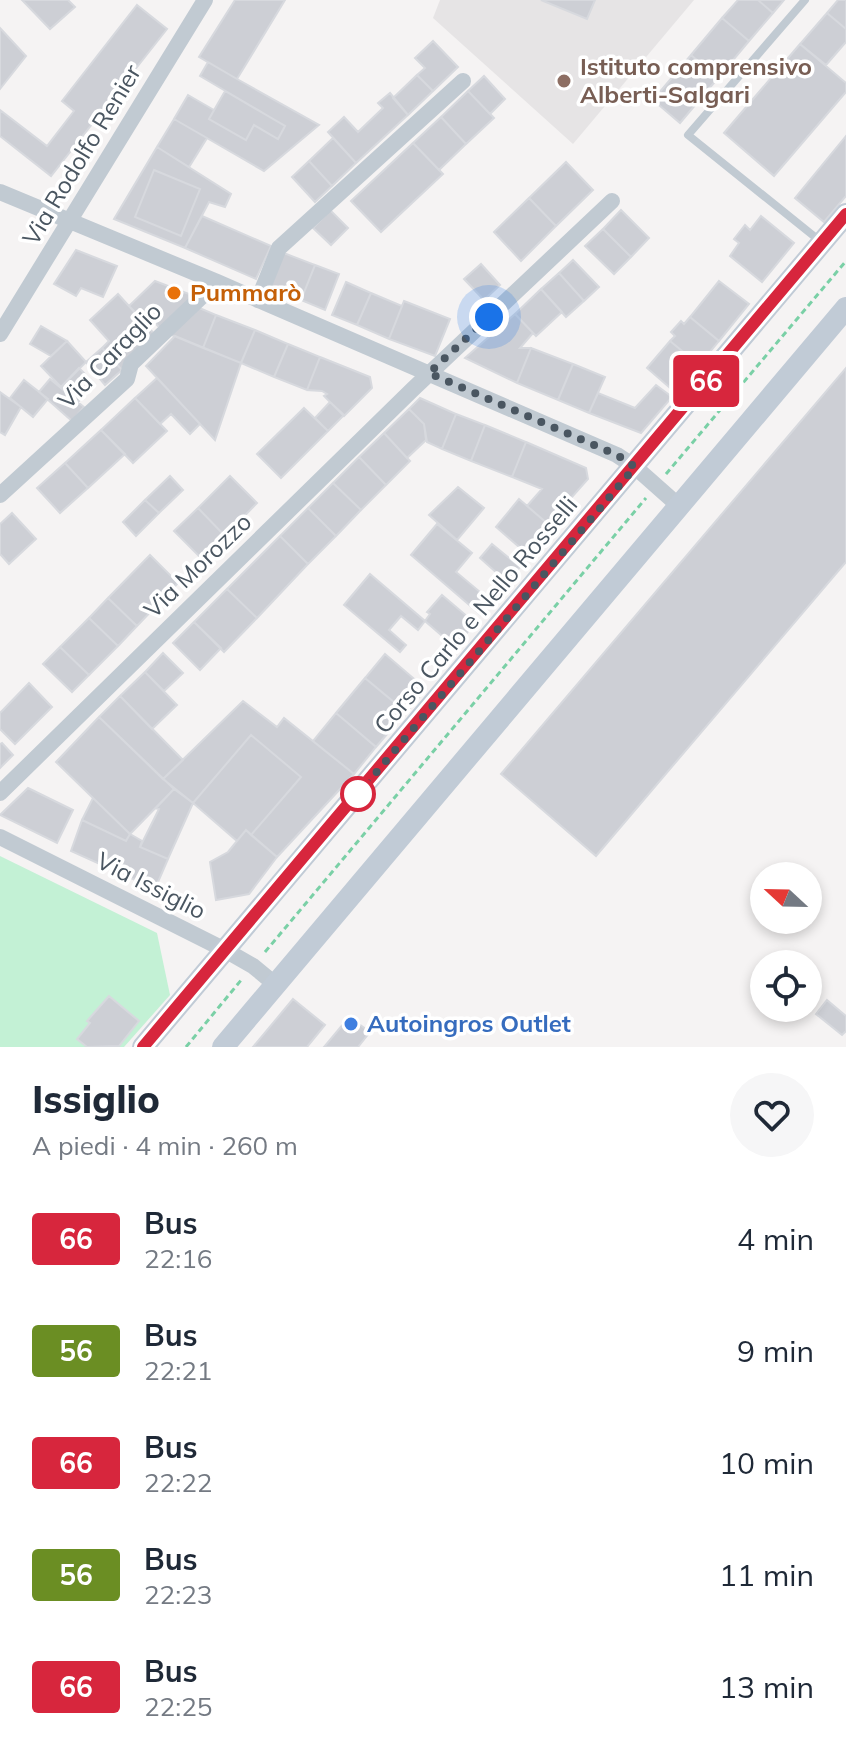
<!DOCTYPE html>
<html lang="it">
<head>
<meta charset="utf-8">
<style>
  :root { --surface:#fff; --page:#f6f6f7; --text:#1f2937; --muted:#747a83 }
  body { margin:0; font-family:Mulish,sans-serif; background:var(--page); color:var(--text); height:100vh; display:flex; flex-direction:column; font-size:30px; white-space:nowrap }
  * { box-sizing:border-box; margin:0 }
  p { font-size:26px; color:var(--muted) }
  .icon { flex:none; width:44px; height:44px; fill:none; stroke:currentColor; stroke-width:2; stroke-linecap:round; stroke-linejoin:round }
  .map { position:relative; height:1047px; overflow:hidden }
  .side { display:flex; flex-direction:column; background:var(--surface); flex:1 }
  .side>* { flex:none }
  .badge { padding:0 16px; border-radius:6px; font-size:28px; line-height:52px }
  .needle { width:52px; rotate:292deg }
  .fabs { position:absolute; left:750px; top:862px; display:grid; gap:16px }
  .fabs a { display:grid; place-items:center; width:72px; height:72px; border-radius:50%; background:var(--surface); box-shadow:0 4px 12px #0003; font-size:40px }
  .you { position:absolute; width:40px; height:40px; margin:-20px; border:6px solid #fff; border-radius:50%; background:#1a73e8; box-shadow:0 0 0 12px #1a73e833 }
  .map>.badge { position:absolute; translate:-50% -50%; box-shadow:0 0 0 4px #fff }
  .round { display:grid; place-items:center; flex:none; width:84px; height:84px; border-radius:42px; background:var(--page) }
  .headline { display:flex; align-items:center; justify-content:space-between; height:136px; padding:0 32px }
  h1 { font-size:38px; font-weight:800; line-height:60px }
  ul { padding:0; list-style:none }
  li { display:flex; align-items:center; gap:24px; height:112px; padding:0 32px }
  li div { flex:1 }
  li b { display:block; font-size:30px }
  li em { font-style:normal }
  li .badge { min-width:88px; font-weight:700; text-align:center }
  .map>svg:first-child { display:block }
</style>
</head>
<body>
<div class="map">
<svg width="846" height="1047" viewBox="0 0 846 1047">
  <rect width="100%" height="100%" fill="#f5f3f3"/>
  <path fill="#e6e4e5" d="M440 0H694L573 144 433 18Z"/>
  <path fill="#c3f1d5" d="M0 856 157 933 170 995 124 1047H0Z"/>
  <path fill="#cdcfd5" stroke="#d7d9de" stroke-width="2" d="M22 0H68L75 7 50 29Z
    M235 0H285L237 79 199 57Z
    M541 0H595L587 19Z
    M738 0H758L773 13 749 41 722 18Z
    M758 0H784L773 13Z
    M838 0H846V29L827 13Z
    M137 5 167 29 51 176 0 136V110L47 146 74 111 62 101Z
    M827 13 846 29V42L826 65 800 44Z
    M722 18 749 41 718 78 691 55Z
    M0 28 26 56 0 89Z
    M433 41 458 67 433 91 417 75 425 68 415 58Z
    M800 44 846 83V92L774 176 724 133Z
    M691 55 718 78 680 123 653 100Z
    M208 62 237 79 319 125 264 171 174 119 188 95 214 110 209 119 246 140 254 125 278 139 285 126 200 76Z
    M417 75 433 91 408 115 393 98Z
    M484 76 505 99 490 114 468 91Z
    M225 91 285 126 278 139 254 125 246 140 209 119Z
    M468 91 494 118 466 144 441 117Z
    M390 93 408 115 356 163 328 132 344 117 358 132 383 108 378 103Z
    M441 117 466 144 439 170 413 143Z
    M174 119 207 138 189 167 157 147Z
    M846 136V196L824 222 795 198Z
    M333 138 356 163 332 186 309 161Z
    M413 143 443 174 381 232 351 201Z
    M157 147 231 194 225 207 209 202 185 248 114 219Z
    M309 161 332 186 315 202 292 177Z
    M566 162 593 190 556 226 529 198Z
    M154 170 200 189 181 236 135 217Z
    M529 198 556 226 521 261 494 232Z
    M330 210 348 228 331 245 313 228Z
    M621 210 649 238 631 257 603 229Z
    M202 216 271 246 256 279 185 248Z
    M761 216 794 243 762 282 730 256 739 243 734 239 745 225 750 230Z
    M603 229 631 257 614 274 585 246Z
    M76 250 117 266 103 297 81 288 76 296 54 284Z
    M281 252 315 265 301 300 267 287Z
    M573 260 599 287 584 301 559 273Z
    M481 264 500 285 484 300 464 279Z
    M315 265 339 274 325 310 301 300Z
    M559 273 584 301 566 317 541 289Z
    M155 281 189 294 191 301 161 329 153 321 148 325 129 306Z
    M719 281 749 304 719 341 690 317Z
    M346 282 371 293 357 325 332 315Z
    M541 289 562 312 536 336 515 314Z
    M371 293 402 306 389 339 357 325Z
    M118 294 158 338 122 370 102 348 109 341 90 320Z
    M404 301 450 319 435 356 389 339Z
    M197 307 216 315 203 348 169 334Z
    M515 314 533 333 520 348H531L517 383 465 358Z
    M216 315 255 330 241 363 203 348Z
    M690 317 719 341 699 365 670 341 675 336 671 332 681 321 684 324Z
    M41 326 67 341 51 356 30 344Z
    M255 330 288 344 274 377 241 363Z
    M175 336 241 363 215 440 146 366Z
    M67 341 86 362 61 387 41 366Z
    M670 341 699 365 676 393 647 368Z
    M288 344 320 357 307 390 274 377Z
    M102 348 122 370 105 385 86 362Z
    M531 348 573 364 558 400 517 383Z
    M320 357 370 377 372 388 344 416 324 396 327 394 322 391 307 390Z
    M573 364 605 377 589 413 558 400Z
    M79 368 95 384 78 402 61 387Z
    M846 368V562L596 856 501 774Z
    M157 378 200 424 190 434 171 414 160 424 135 398Z
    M50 379 84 407 72 421 39 392Z
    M24 380 48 399 33 417 10 398Z
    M656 385 672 397 641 433 589 413 598 393 635 408Z
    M0 392 21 407 5 435 0 432Z
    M135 398 167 431 133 463 101 430Z
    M420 398 456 414 442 449 427 442 424 424 409 409Z
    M330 402 344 415 328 431 315 418Z
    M304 408 328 431 281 478 257 454Z
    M409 409 424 424 426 440 407 458 384 433Z
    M456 414 485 425 471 461 442 449Z
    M485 425 526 442 512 477 471 461Z
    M101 430 125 454 88 488 65 463Z
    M384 433 410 461 386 485 359 457Z
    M526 442 586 468 588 479 548 524 527 506 542 489 512 477Z
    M359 457 386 485 361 510 333 483Z
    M65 463 88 488 60 513 37 488Z
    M170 476 183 490 159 513 145 500Z
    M230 476 257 503 225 536 198 508Z
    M333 483 361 510 336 536 308 508Z
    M458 487 484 508 457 540 429 515Z
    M519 499 548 524 525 552 496 527Z
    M145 500 159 513 136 536 123 522Z
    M198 508 225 536 202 559 174 531Z
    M308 508 336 536 308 564 280 536Z
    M12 513 36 539 9 564 0 554V524Z
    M437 524 472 553 456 572 492 602 481 615 411 555Z
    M280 536 308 564 257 618 227 589Z
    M492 544 520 567 507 582 480 558Z
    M150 555 178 583 137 626 108 598Z
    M370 574 425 621 418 630 401 616 389 630 406 645 400 652 344 605Z
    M227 589 257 618 224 652 194 622Z
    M442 595 475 623 455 647 425 621 430 614 427 612Z
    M108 598 137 626 118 646 89 618Z
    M89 618 118 646 89 675 60 647Z
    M194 622 221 648 200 670 173 643Z
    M60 647 89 675 72 692 43 664Z
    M163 653 183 673 164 691 145 672Z
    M385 654 426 689 406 712 365 678Z
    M145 672 177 705 152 729 120 696Z
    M365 678 406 712 376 747 336 713Z
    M29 683 52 707 15 744 0 729V713Z
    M120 696 183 760 163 779 99 717Z
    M243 701 277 727 284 718 354 774 277 857 251 835 301 777 251 735 193 803 163 779Z
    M336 713 376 747 354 774 313 741Z
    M99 717 174 789 130 834 56 762Z
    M251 735 301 777 251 835 246 830 237 841 193 803Z
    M2 743 13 755 0 768V744Z
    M28 788 73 810 57 843 0 815Z
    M174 789 193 803 168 859 140 847 159 809 156 808Z
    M93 798 130 834 126 841 82 820Z
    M82 820 126 841 130 834 142 841 140 847 168 859 155 889 71 851Z
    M246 830 277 857 249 894 216 900 210 862 228 852Z
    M109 996 139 1021 119 1046 87 1047 77 1039 90 1023 87 1021Z
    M293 999 325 1025 307 1047H253Z
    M827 1000 846 1016V1031L842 1035 816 1014Z
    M349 1017 370 1032 358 1047H324Z"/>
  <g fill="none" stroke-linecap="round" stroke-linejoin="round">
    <path stroke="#7ad0a6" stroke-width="3" stroke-dasharray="6 4" stroke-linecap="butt" d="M666 474 846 261
      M265 952 646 498
      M186 1047 242 979"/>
    <path stroke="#c1cad2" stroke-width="8" d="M805 0 688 135 820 241"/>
    <path stroke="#c1cad2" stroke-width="16" d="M0 192 217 282 617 455 635 467 679 506
      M258 300 279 248 463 81
      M0 334 205 0
      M0 495 127 379 131 364 217 282
      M0 793 413 389 612 201
      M0 837 225 950 253 966 276 985"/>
    <path stroke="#c1cbd6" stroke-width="22" d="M143 1047 846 214
      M223 1047 846 308"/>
  </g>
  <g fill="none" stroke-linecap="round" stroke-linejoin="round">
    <g stroke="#fff" stroke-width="18">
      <path id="line" d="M143 1047 846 214"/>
    </g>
    <use href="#line" stroke="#d7263d" stroke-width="12"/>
    <path stroke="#4a5661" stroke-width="8" stroke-dasharray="0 14.4" d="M358 794 635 467 617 455 429 373 489 317"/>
  </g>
  <circle fill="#8d6e63" stroke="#fff" stroke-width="3" cx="564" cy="81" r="8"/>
  <circle fill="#e8710a" stroke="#fff" stroke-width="3" cx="174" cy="293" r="8"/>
  <circle fill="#fff" stroke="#d7263d" stroke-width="4" cx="358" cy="794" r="16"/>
  <circle fill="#3f7fe0" stroke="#fff" stroke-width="3" cx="351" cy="1024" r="8"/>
  <g text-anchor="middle" stroke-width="7" stroke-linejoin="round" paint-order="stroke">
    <g font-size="24" font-weight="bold" fill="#785e54" stroke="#fff" text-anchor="start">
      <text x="580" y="75">Istituto comprensivo<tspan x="580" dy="28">Alberti-Salgari</tspan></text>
    </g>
    <g font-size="24" fill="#4a5661" stroke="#fff">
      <text transform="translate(82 155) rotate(-59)" y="8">Via Rodolfo Renier</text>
      <text transform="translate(110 356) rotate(-46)" y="8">Via Caraglio</text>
      <text transform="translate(198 566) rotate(-44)" y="8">Via Morozzo</text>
      <text transform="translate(476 615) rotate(-50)" y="8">Corso Carlo e Nello Rosselli</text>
      <text transform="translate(151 886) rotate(27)" y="8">Via Issiglio</text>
    </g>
    <g font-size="24" font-weight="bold" fill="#c56008" stroke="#fff" text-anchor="start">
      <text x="190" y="301">Pummarò</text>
    </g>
    <g font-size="24" font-weight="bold" fill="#366cbe" stroke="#fff" text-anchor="start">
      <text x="367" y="1032">Autoingros Outlet</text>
    </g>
  </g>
</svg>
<div class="fabs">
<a><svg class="needle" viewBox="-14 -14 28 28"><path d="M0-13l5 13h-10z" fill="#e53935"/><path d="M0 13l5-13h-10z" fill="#747a83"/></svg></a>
<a><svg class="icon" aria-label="locate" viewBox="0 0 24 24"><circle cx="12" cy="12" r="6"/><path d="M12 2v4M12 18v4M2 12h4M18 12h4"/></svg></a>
</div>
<div class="you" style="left:489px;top:317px"></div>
<b class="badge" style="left:706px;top:381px;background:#d7263d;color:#fff">66</b>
</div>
<section class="side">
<div class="headline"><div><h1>Issiglio</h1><p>A piedi · 4 min · 260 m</p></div><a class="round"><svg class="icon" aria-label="heart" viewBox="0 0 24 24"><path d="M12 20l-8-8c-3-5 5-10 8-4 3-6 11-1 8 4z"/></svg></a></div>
<ul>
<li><span class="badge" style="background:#d7263d;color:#fff">66</span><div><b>Bus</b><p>22:16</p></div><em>4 min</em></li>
<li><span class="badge" style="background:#6b8e23;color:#fff">56</span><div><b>Bus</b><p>22:21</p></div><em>9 min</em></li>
<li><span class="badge" style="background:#d7263d;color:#fff">66</span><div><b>Bus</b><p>22:22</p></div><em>10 min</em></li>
<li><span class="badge" style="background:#6b8e23;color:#fff">56</span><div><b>Bus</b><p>22:23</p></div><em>11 min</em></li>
<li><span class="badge" style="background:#d7263d;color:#fff">66</span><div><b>Bus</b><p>22:25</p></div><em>13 min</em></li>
</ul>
</section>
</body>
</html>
